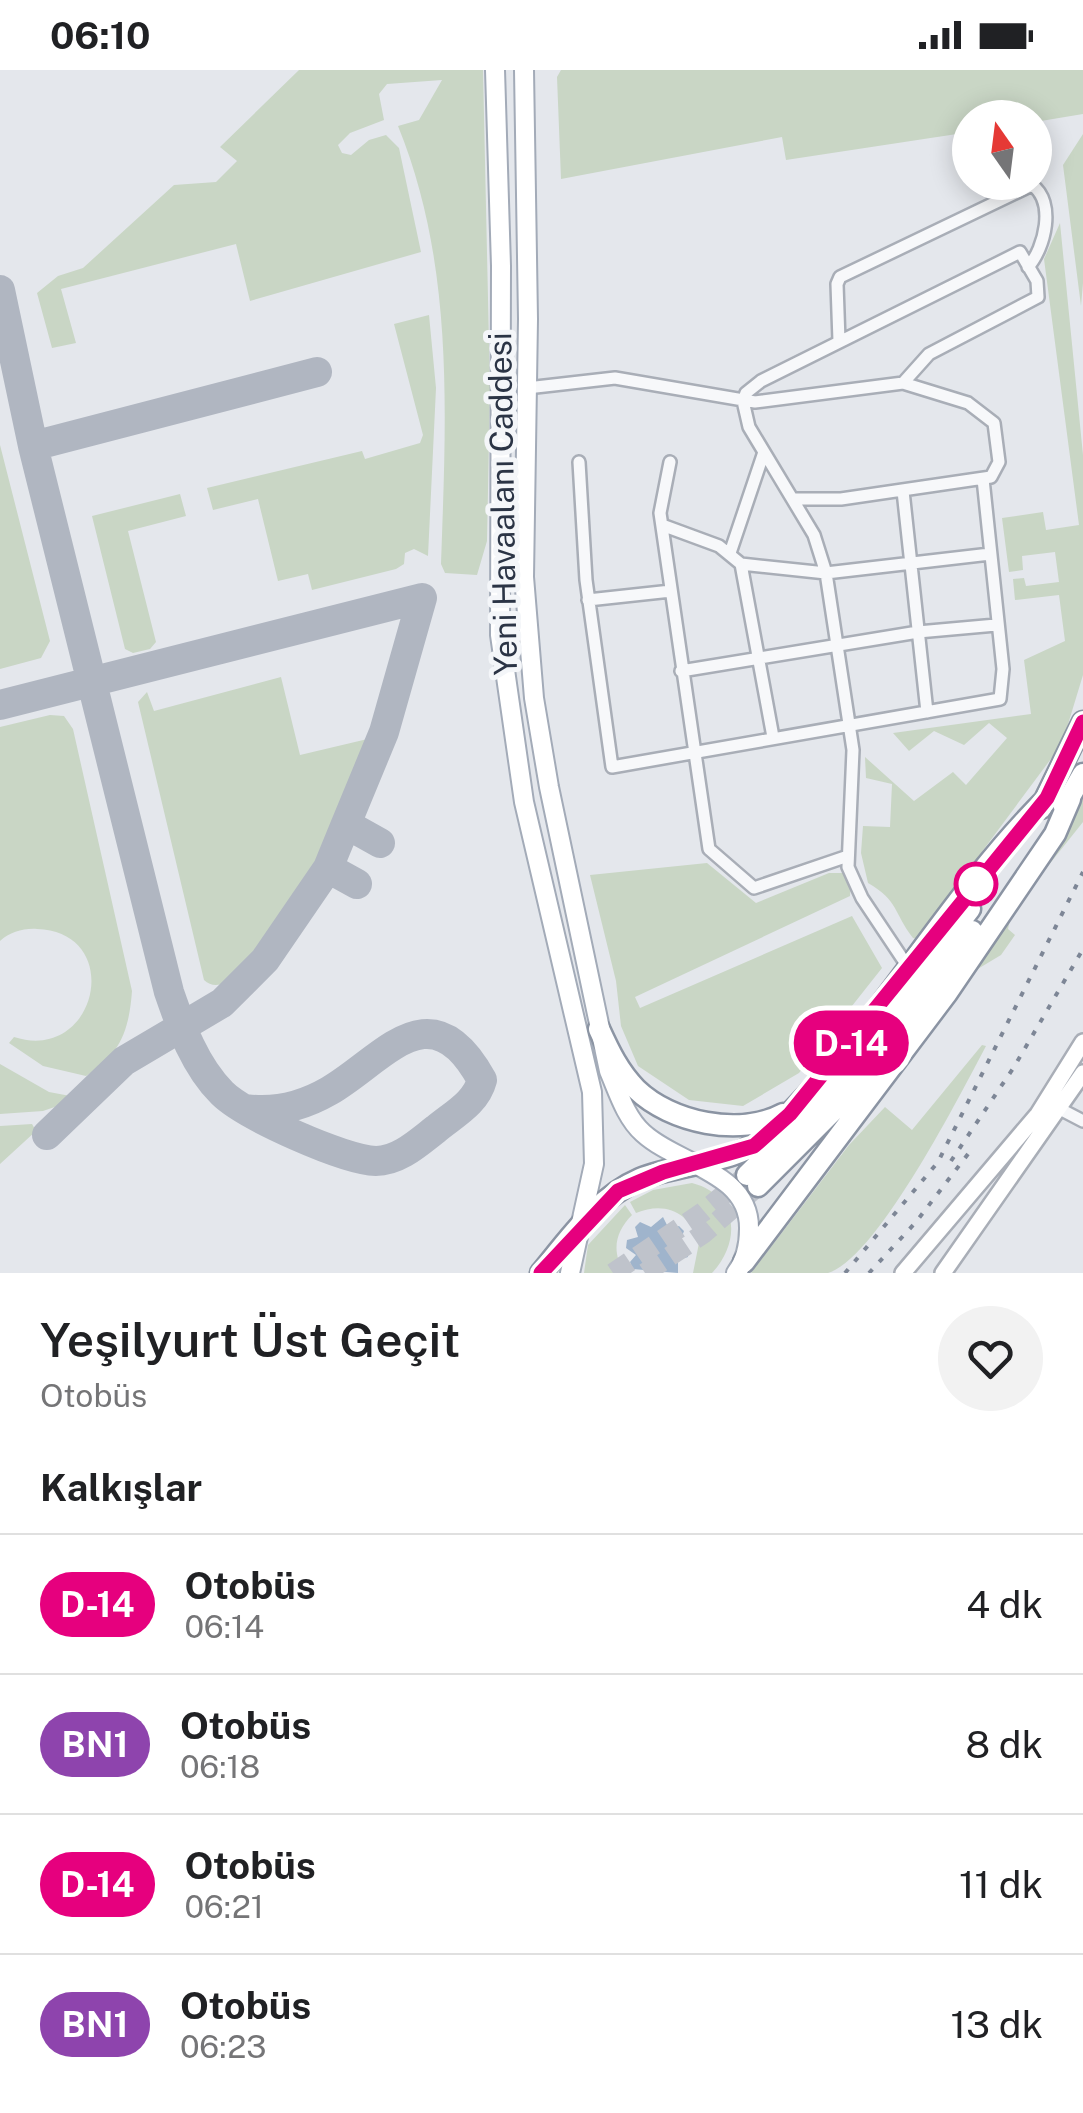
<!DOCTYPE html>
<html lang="tr">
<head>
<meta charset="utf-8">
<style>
  :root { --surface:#fff; --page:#f2f2f2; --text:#202124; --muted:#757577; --line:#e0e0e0 }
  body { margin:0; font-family:"Public Sans",sans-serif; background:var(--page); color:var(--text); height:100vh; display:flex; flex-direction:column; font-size:38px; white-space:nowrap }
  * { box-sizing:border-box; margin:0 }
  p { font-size:32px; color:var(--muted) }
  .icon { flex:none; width:55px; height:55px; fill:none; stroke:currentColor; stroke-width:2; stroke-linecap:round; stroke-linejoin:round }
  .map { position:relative; height:1203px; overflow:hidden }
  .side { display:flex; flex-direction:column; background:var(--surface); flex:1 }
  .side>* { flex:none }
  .badge { padding:0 20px; border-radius:32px; font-size:35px; line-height:65px }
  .needle { width:65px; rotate:346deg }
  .tools { position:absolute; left:952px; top:30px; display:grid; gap:20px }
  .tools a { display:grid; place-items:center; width:100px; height:100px; border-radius:50%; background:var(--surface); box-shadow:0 5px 25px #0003; font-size:50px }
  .map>.badge { position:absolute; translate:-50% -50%; box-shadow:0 0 0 5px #fff }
  h2 { padding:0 40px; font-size:38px; line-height:90px }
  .round { display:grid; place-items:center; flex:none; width:105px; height:105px; border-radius:52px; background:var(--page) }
  .headline { display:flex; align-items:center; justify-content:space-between; height:170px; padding:0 40px }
  h1 { font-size:48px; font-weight:600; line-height:75px }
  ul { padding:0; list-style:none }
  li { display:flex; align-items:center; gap:30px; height:140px; padding:0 40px; border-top:2px solid var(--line) }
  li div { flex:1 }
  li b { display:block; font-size:38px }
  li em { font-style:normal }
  li .badge { min-width:110px; font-weight:700; text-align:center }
  .status { display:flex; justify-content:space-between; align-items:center; height:70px; padding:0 50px; background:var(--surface); direction:ltr }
  .status svg { height:28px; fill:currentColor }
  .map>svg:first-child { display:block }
</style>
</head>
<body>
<div class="status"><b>06:10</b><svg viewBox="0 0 49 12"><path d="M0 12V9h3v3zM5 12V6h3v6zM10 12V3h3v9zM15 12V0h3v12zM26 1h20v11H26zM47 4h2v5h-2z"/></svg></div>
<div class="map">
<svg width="1083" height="1203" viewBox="0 0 1083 1203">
  <rect width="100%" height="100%" fill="#e4e7ec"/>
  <path fill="#c9d6c5" d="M299 0H483L490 319 487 471 477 505 445 503 441 494C446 346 455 196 398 56L419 50 442 10 387 14 379 24 384 50 350 63 338 75 342 83 351 85 369 70 386 65 399 78 421 182 250 231 236 174 61 219 76 273 52 278 37 223 58 206 83 198 174 115 216 112 237 91 220 77Z
    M561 0H1083V44L1035 52V48H970V62L786 90 782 67 561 109 557 7Z
    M1083 64V213L1081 236 1063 95Z
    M1060 153 1083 385V605L1062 674 917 869 913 868C893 842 899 831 868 813L861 783 863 756 890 757 892 714 866 708 865 687 914 731 953 702 966 715 1007 668 989 653 964 675 934 661 909 681 893 663 1031 644 1024 590 1065 571 1059 525 1015 530 1013 509 1024 508 1026 516 1059 512 1055 482 1022 486 1023 500 1009 502 1002 448 1043 442 1046 460 1079 455 1044 189Z
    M429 245 436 318 428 486 414 479 405 483 404 494 396 499 312 520 308 504 278 511 258 429 213 440 207 418 362 381 365 389 420 373 423 365 394 254Z
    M0 375 50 571 41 588 0 599Z
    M180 424 186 446 128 461 156 572 150 579 133 583 125 579 92 446Z
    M281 607 300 685 376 667C361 702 250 953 204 910L138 632 147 622 154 641Z
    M50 645 64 646 73 659 132 921C129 961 120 985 86 1006L43 996 9 973 14 967C97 994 126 862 37 859 24 858 10 862 0 871V657Z
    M1083 728V752L1012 841 1008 859 1015 865 1001 885 966 906Z
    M707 793 756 833 829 803H845L851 812 850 826 635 927 640 938 852 846 882 898 799 1003 743 1036 689 1030 638 996 621 956 616 911 590 805Z
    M982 975 986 976C961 1023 877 1189 828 1203 807 1203 773 1203 751 1203L849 1075 885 1037 912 1060Z
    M0 994 49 1022 81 1028 43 1041 0 1044Z
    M32 1054 36 1061 0 1094V1056Z
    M692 1113C738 1125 742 1171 712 1203H693L699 1173C690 1142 665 1131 636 1143L630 1132 653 1120Z
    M625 1135 632 1145C615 1162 611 1182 625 1203H584L588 1175Z"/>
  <path fill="#9fb4cc" d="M663 1147 669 1159 679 1156 684 1161 680 1172 687 1177 688 1187 678 1190V1203L633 1199 630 1192 636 1185 626 1178 627 1170 638 1167 635 1157 640 1152 651 1157Z"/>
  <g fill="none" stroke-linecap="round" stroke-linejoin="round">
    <path stroke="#b0b6c1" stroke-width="30" d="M0 220 33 376 169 922C181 957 195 996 222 1023 245 1046 344 1090 376 1091 399 1091 419 1072 436 1059 454 1044 476 1033 482 1010 431 916 383 990 329 1021 303 1036 275 1043 246 1039
      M33 376 317 302
      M0 635 422 528 384 662 346 754 380 773
      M346 754 328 798 357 814
      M47 1065 124 991 222 933 265 890 328 798"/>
    <path stroke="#bfc3cb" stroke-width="20" stroke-dasharray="20 10" stroke-linecap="butt" d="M613 1203 703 1142 747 1105
      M645 1203 703 1164 758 1116"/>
    <g stroke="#a9aeb7" stroke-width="16">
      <path id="street" d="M839 271 837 214 840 207 1032 115C1056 132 1045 178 1028 197
        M903 313 929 284 1038 227 1037 211 1020 182 761 311 746 323 743 331 749 357 814 465 826 503 853 680 848 797 862 828 908 897
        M527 318 615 308 755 332 903 313 968 333 994 353 999 392 991 407 841 429H795
        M579 392 586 510 612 697 1000 629 1003 599 983 409
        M670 392 660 443 709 779 754 818 848 786
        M903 421 927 642
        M662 455 719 476 741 494 773 667
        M730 483 764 382
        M741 494 826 503 990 484
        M588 530 671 521
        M681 601 918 562 996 555
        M1060 1039 1083 1051"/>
    </g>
    <g stroke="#a9aeb7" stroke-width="20">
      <path id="secondary" d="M903 1203 1038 1044 1083 972
        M943 1203 1083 1003"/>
    </g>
    <g stroke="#a3abb8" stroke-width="22">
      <path id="primary" d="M495 0 501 196 500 565 524 732 592 1022 594 1094 570 1203
        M524 0 528 249 524 507 534 628 549 717 609 1001C618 1022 626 1048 643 1063 678 1095 750 1102 749 1159 749 1176 746 1190 736 1203"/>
    </g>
    <g stroke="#8b94a3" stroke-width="25">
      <path id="highway" d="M1064 737 1083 704
        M1041 738 1083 652
        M599 959C609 981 619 1002 636 1019 671 1053 740 1067 783 1044
        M747 1105 823 1030 970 839
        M758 1116 835 1039 972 861
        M744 1192 947 923 1055 764 1070 729
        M541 1203C569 1169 598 1127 640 1109 681 1092 736 1095 769 1064 875 964 944 831 1047 728"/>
    </g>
    <use href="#street" stroke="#f7f8fa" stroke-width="11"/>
    <use href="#secondary" stroke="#fff" stroke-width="15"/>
    <use href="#primary" stroke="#fff" stroke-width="18"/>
    <use href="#highway" stroke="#fff" stroke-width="20"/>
    <path stroke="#7d8696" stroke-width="4" stroke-dasharray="5 10" stroke-linecap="butt" d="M951 1091 1014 997 1083 879
      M845 1203 938 1092 1083 802
      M869 1203 916 1152 968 1084"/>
  </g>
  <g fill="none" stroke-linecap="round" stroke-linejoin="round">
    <g stroke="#fff" stroke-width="22">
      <path id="line" d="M541 1203 618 1121 663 1102 754 1076 790 1044 1047 728 1083 652"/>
    </g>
    <use href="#line" stroke="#e6007e" stroke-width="15"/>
  </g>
  <circle fill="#fff" stroke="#e6007e" stroke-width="5" cx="976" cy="814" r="20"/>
  <g text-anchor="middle" stroke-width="10" stroke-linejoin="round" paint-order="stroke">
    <g font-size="32" fill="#2b3445" stroke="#f4f6f9">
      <text transform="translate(503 434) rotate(-91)" y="11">Yeni Havaalanı Caddesi</text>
    </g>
  </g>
</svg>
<div class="tools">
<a><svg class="needle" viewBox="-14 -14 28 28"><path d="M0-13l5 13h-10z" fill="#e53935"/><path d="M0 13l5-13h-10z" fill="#757577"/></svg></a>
</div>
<b class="badge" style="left:851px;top:973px;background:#e6007e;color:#fff">D-14</b>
</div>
<section class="side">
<div class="headline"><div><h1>Yeşilyurt Üst Geçit</h1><p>Otobüs</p></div><a class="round"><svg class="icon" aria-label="heart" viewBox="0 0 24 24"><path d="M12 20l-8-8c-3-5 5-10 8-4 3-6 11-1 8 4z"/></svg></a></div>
<h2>Kalkışlar</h2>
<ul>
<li><span class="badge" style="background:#e6007e;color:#fff">D-14</span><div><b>Otobüs</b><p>06:14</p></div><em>4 dk</em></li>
<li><span class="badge" style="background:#8e44ad;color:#fff">BN1</span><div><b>Otobüs</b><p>06:18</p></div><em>8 dk</em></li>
<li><span class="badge" style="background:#e6007e;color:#fff">D-14</span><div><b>Otobüs</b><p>06:21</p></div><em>11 dk</em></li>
<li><span class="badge" style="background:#8e44ad;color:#fff">BN1</span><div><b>Otobüs</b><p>06:23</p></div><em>13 dk</em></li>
</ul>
</section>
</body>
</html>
